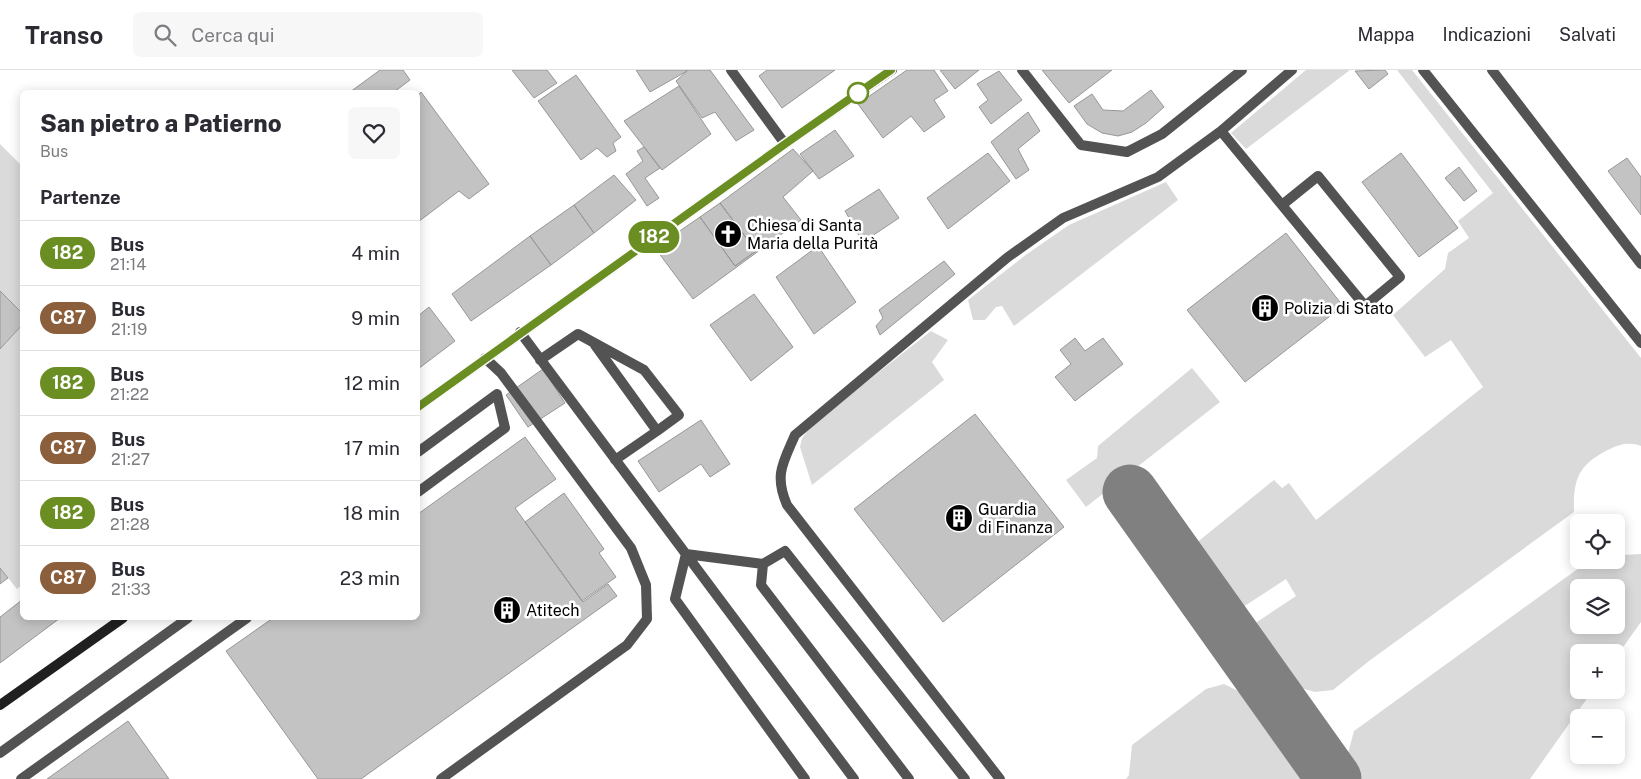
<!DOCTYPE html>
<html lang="it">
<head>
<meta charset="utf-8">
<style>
  :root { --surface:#fff; --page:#f7f7f7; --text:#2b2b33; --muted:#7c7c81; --line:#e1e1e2 }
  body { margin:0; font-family:"Public Sans",sans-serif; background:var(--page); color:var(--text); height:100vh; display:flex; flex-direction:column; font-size:19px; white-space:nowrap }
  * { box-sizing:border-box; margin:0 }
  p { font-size:16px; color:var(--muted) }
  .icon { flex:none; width:28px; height:28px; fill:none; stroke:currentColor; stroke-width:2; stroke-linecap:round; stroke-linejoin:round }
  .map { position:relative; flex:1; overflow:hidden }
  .drawer { position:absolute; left:20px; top:20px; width:400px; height:530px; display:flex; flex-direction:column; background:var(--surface); border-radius:8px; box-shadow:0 2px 12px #0003 }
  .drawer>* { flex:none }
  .badge { padding:0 10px; border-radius:16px; font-size:18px; line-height:32px }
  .fabs { position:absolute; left:1570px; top:444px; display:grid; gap:10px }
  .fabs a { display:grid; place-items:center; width:55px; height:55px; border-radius:8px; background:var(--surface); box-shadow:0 2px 12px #0003; font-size:25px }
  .map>.badge { position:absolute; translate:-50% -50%; box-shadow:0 0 0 2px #fff }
  h2 { padding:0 20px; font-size:19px; line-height:45px }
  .round { display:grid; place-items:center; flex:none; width:52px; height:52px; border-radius:8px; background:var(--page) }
  .overview { display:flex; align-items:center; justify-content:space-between; height:85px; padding:0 20px }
  h1 { font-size:24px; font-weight:800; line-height:38px }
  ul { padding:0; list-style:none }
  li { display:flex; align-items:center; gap:15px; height:65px; padding:0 20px; border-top:1px solid var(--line) }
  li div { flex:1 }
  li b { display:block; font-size:19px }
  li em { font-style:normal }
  li .badge { min-width:55px; font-weight:700; text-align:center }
  header { display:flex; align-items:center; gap:30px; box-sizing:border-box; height:70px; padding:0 25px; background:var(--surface); border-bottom:1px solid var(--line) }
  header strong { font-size:24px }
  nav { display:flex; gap:28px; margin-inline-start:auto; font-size:18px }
  .search { width:350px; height:45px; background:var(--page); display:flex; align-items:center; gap:12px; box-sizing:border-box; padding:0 18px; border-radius:8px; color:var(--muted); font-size:19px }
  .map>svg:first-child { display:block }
</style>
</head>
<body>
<header>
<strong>Transo</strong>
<div class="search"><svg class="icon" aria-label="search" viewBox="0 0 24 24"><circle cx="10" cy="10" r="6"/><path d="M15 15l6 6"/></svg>Cerca qui</div>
<nav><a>Mappa</a><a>Indicazioni</a><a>Salvati</a></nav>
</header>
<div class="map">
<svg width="1641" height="709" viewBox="0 0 1641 709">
  <rect width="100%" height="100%" fill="#fff"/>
  <path fill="#dadada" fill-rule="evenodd" d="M1306 0H1350L1246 79 1231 63Z
    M1397 0H1412L1641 288V376C1631 372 1619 374 1610 379 1579 394 1573 408 1574 442L1369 591 1333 620 1315 622 1298 617 1251 556 1296 526 1286 509 1240 539 1195 474 1274 410 1282 418 1289 413 1316 450 1483 317 1451 270 1425 287 1393 245 1445 199 1448 183 1469 168 1458 151 1493 123Z
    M0 74 22 96V243L0 221Z
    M1166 112 1178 130 1014 256 1002 236 996 237 985 250H973L968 230 1027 184 1069 155Z
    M22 255V515L17 519 0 498V279Z
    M931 261 948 270 932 292 944 310 812 415 800 377 802 368 814 353Z
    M1192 298 1220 332 1086 437 1066 410 1097 388 1098 376Z
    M1616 483 1623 485 1641 484V552L1616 587V582H1579V620H1593L1530 709H1362L1347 687 1354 661 1590 490H1616ZM1579 518H1616V555H1579Z
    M1224 614 1242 623 1304 709H1126L1129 705 1132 675 1206 619Z"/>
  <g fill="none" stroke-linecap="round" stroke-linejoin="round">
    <path stroke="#808080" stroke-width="55" d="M1130 422 1334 709"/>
  </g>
  <path fill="#c3c3c3" stroke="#979797" d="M380 0H403L410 10 394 22H350Z
    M512 0H547L557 13 534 28Z
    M636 0H687V1L650 22Z
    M710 0 754 60 736 71 715 42 702 48 676 11 688 0Z
    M767 0H835L782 38 759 6Z
    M907 0H934L948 21 934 30 945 47 924 62 911 46 883 68 858 34Z
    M940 0H979L955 19Z
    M1042 0H1112L1069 33Z
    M1385 0 1388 4 1369 19 1355 1Z
    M999 1 1022 30 991 54 979 37 988 30 977 14Z
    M576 5 621 67 613 73 616 81 607 87 597 78 581 90 538 31Z
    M679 16 711 64 662 100 624 51Z
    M1151 20 1164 37 1146 53 1132 62 1118 66 1102 63 1087 54 1074 36 1092 24 1103 40 1123 41Z
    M421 22 489 114 469 129 459 121 418 152V25Z
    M1028 42 1040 61 1018 79 1029 100 1016 109 991 72Z
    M835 60 854 86 819 109 800 84Z
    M644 77 660 98 645 108 659 128 647 136 626 104 643 91 637 81Z
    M793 79 813 101 783 127 801 150 693 229 655 178 700 147 735 196 756 181 720 133Z
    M988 83 1010 111 948 159 927 128Z
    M1401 83 1458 158 1419 187 1362 112Z
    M1627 88 1641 107V145L1608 101Z
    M1459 97 1477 121 1464 131 1445 108Z
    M614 105 636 130 594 163 574 135Z
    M879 119 899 148 863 172 845 141Z
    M720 133 756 181 735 196 700 147Z
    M574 135 594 163 551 195 530 166Z
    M1286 163 1343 236 1245 312 1187 240Z
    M530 166 551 195 471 251 452 224Z
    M818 176 856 232 814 264 776 207Z
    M944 191 955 204 880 265 876 256 883 248 879 240Z
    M0 221 22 243V255L0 279Z
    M754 224 793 277 751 311 710 255Z
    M429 237 455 271 418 299V246Z
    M1075 268 1085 281 1103 268 1123 294 1075 331 1055 307 1071 294 1060 280Z
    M543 299 565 333 528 357 506 325Z
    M975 344 1064 457 943 552 854 439Z
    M701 350 730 394 710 407 701 394 659 422 638 391Z
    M525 367 556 409 515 438 583 532 608 514 617 526 361 709H318L226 581 273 548H418V444Z
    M564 423 604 479 599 483 616 507 582 531 525 452Z
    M0 498 8 508 0 514Z
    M22 530V548H60L0 593V547Z
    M128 651 169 709H47Z"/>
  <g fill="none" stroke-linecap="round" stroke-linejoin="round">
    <path stroke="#535353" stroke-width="10" d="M1423 0 1641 273
      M1282 135 1318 106 1400 207 1365 236 1221 61 1292 0
      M520 262 854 709
      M595 275 657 361 615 390
      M540 290 578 264 644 300 679 345 657 361
      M418 382 497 324 505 358 418 422
      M686 484 763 494 785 481 965 709
      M686 484 675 529 805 709
      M763 494 761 515 909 709
      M0 683 188 548
      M21 709 247 548
      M441 709 627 575 647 549 646 515 631 478 501 303 485 288
      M1000 709 787 435C774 405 783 393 795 365L1008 187 1063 148 1158 107 1221 61"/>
    <path stroke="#535353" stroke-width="10" d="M731 0 785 74
      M1022 0 1081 75 1127 82 1162 64 1242 0
      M1492 0 1641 194"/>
    <path stroke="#202020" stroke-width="10" d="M418 337 785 74 892 0
      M0 635 123 548"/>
  </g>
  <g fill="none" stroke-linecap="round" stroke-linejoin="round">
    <g stroke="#fff" stroke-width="11">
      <path id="line" d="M418 337 785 74 891 0"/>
    </g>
    <use href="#line" stroke="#6b8e23" stroke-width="8"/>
  </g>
  <defs>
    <g id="church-disc" transform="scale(1.4375)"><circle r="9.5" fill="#000" stroke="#fff"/><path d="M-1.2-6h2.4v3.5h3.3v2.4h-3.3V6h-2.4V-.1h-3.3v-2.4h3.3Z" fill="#fff"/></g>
    <g id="building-disc" transform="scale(1.4375)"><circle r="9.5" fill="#000" stroke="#fff"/><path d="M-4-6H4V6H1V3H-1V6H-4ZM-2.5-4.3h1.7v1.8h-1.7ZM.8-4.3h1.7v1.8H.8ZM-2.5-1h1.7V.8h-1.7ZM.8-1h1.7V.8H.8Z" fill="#fff"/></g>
  </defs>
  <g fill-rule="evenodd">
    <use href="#church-disc" x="728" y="164"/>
    <use href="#building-disc" x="1265" y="238"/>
    <use href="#building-disc" x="959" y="448"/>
    <use href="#building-disc" x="507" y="540"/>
  </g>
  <circle fill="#fff" stroke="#6b8e23" stroke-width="2.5" cx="858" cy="23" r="10"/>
  <g text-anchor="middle" stroke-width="5" stroke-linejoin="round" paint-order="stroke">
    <g font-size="16" fill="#000" stroke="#fff" text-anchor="start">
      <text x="747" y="161">Chiesa di Santa<tspan x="747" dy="18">Maria della Purità</tspan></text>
      <text x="1284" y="244">Polizia di Stato</text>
      <text x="978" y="445">Guardia<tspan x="978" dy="18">di Finanza</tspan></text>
      <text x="526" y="546">Atitech</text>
    </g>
  </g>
</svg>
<div class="fabs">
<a><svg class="icon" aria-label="locate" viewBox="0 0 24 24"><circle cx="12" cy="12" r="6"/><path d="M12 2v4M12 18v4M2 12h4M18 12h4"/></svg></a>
<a><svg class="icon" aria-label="layers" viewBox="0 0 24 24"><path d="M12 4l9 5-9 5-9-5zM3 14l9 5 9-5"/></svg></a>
<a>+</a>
<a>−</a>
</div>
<b class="badge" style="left:654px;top:167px;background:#6b8e23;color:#fff">182</b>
<section class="drawer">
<div class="overview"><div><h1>San pietro a Patierno</h1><p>Bus</p></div><a class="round"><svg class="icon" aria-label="heart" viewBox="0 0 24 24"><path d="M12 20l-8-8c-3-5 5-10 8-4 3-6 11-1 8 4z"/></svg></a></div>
<h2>Partenze</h2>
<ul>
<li><span class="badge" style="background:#6b8e23;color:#fff">182</span><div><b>Bus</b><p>21:14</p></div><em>4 min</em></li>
<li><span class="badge" style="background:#8b5e3c;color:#fff">C87</span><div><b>Bus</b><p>21:19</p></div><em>9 min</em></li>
<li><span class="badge" style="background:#6b8e23;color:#fff">182</span><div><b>Bus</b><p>21:22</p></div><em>12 min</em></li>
<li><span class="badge" style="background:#8b5e3c;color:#fff">C87</span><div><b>Bus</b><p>21:27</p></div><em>17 min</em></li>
<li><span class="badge" style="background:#6b8e23;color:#fff">182</span><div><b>Bus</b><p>21:28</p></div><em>18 min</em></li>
<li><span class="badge" style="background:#8b5e3c;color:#fff">C87</span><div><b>Bus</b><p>21:33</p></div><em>23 min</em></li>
</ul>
</section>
</div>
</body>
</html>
